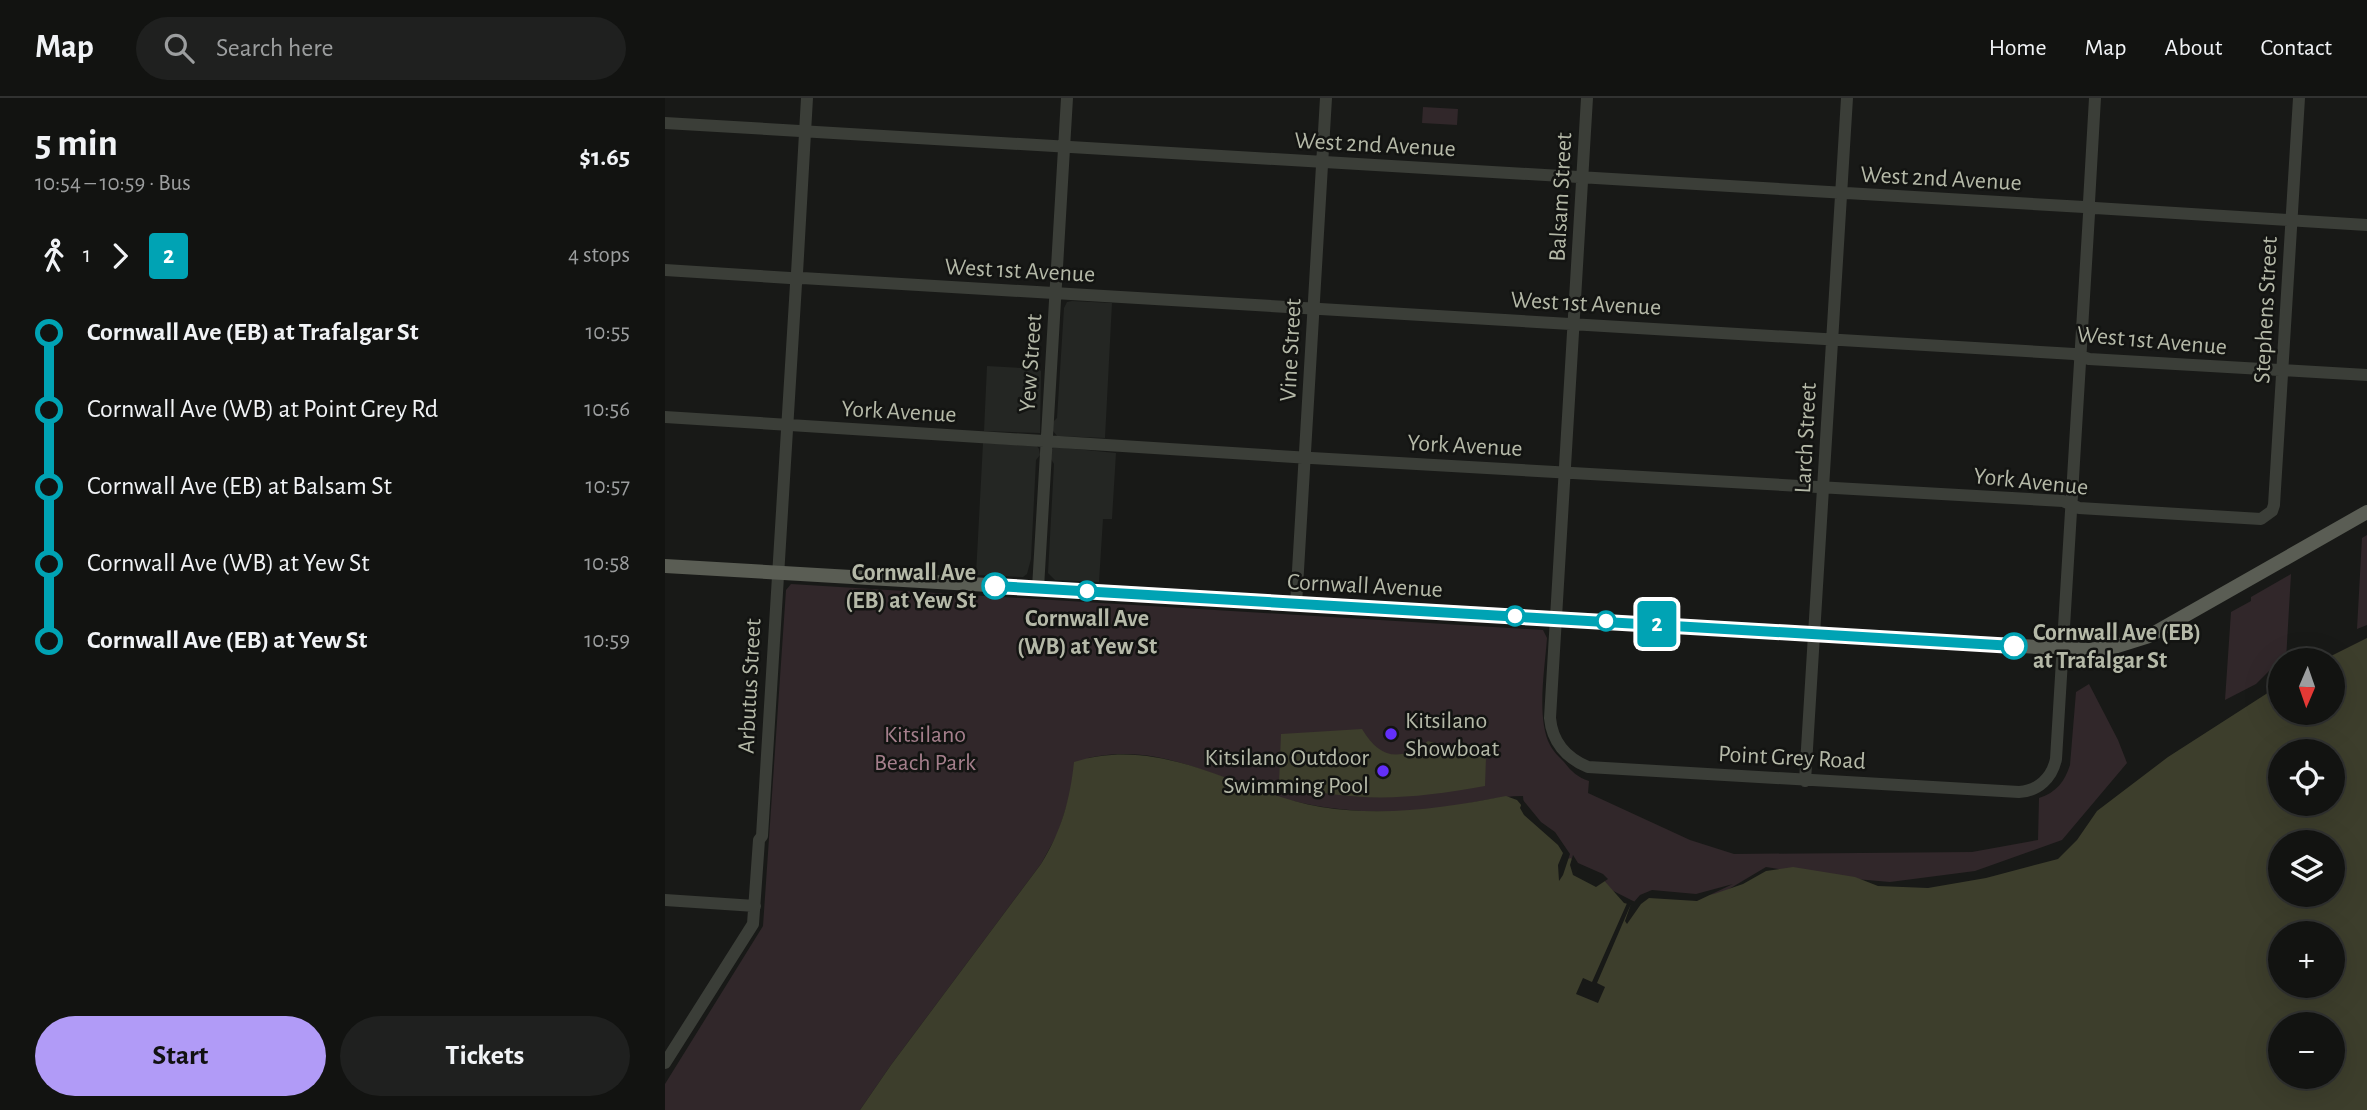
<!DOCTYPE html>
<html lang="en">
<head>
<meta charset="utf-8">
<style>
  :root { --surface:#121311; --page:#1f201f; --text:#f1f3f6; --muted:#9c9e9f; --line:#313231; --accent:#b19bf7 }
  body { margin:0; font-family:"Alegreya Sans",sans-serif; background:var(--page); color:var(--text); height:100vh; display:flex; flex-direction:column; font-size:26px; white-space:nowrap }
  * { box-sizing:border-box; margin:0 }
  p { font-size:23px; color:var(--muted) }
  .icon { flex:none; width:38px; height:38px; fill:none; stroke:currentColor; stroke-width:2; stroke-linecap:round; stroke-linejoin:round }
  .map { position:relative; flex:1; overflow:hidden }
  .details { display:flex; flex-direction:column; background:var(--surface); width:665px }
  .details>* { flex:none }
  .badge { padding:0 14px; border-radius:5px; font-size:24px; line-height:46px }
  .needle { width:46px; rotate:182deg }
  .fabs { position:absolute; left:1603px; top:550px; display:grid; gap:14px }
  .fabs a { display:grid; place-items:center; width:77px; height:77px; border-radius:50%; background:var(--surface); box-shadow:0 7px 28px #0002,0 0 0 2px var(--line); font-size:35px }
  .map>.badge { position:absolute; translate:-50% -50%; box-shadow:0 0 0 4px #fff }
  .legs { display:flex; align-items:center; gap:10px; height:77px; padding:0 35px; font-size:23px }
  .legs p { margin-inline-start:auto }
  .overview { display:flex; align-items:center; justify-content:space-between; height:119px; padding:0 35px }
  h1 { font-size:38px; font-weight:700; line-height:52px }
  .primary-button { display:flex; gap:14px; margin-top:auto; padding:14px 35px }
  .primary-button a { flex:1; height:80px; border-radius:42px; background:var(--accent); color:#111; font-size:28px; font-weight:700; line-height:80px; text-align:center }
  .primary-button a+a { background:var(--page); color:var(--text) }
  ul { padding:0 35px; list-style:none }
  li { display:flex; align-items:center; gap:24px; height:77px; font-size:26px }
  li i { display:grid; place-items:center; width:10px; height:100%; margin:0 9px; background:currentColor }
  li i::after { content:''; width:18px; height:18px; margin:-9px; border:5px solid; border-radius:50%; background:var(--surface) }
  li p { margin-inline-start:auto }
  li:first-child i { background:linear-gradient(#0000 50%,currentColor 0) }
  li:last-child i { background:linear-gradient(currentColor 50%,#0000 0) }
  header { display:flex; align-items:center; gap:42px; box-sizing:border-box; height:98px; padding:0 35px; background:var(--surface); border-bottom:2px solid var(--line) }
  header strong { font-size:33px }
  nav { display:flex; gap:38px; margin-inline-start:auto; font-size:24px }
  .search { width:490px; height:63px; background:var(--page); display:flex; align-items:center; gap:18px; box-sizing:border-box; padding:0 24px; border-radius:38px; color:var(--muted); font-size:26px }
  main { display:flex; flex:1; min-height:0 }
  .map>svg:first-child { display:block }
</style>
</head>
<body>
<header>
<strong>Map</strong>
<div class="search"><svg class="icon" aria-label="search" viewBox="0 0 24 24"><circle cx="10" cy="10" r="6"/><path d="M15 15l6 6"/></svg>Search here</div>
<nav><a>Home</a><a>Map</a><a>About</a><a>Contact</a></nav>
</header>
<main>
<section class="details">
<div class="overview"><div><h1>5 min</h1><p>10:54 – 10:59 · Bus</p></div><b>$1.65</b></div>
<div class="legs"><svg class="icon" aria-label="walk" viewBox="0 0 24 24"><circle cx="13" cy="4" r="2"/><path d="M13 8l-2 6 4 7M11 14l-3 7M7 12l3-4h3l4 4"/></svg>1<svg class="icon" aria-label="forward" viewBox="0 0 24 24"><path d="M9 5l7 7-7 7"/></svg><b class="badge" style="background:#00a3b4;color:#fff">2</b><p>4 stops</p></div>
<ul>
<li><i style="color:#00a3b4"></i><b>Cornwall Ave (EB) at Trafalgar St</b><p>10:55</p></li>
<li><i style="color:#00a3b4"></i><span>Cornwall Ave (WB) at Point Grey Rd</span><p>10:56</p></li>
<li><i style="color:#00a3b4"></i><span>Cornwall Ave (EB) at Balsam St</span><p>10:57</p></li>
<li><i style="color:#00a3b4"></i><span>Cornwall Ave (WB) at Yew St</span><p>10:58</p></li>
<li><i style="color:#00a3b4"></i><b>Cornwall Ave (EB) at Yew St</b><p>10:59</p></li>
</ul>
<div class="primary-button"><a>Start</a><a>Tickets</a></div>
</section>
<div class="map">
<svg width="1702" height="1012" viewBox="0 0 1702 1012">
  <rect width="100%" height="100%" fill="#181917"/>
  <path fill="#242623" d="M407 203 447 205 440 340 392 338 388 333V324L392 320 399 210 402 204Z
    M322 268 373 271 376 273 375 335 319 333Z
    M318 345 372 348 374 351 375 357 371 362 366 461 362 476 358 479 311 477Z
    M390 349 451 355 447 421H438L434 484 390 482 383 475 389 366 386 361 387 351Z"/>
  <path fill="#31272a" d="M758 9 793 11 792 27 757 25Z
    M1702 437V527L1692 531 1697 440Z
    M1626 476 1621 562H1615V565L1609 568 1591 586 1560 602 1566 514 1586 503V499Z
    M126 486 878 532 882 540C880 570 871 620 885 647 888 653 894 659 899 664 907 674 912 679 924 683L923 695 1025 742 1069 756 1307 754 1373 742 1374 700C1391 695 1400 683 1405 667L1411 594 1424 586 1453 642 1462 665 1397 742 1310 773 1225 784 1156 778 1101 769 1054 797 974 806 899 768 859 709 858 698C832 698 809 705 784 709 731 717 676 715 624 702 555 684 498 643 423 660L406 694 393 735 376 766 226 967 195 1012H0V986L98 828 121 492Z"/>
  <path fill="#3d3e2c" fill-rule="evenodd" d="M1702 540V1012H195L226 967 376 766C396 734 405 702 409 664 499 636 571 694 656 709 719 719 779 710 841 698L852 702 873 727 888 737 902 761 906 760 911 768 936 779 959 805 967 807 976 800 1031 799 1049 796 1078 786 1101 773 1128 769 1190 779 1213 788 1263 790 1321 780 1393 761 1412 742 1432 713 1503 659 1615 587V614H1668V562H1658ZM1615 653H1668V705H1615ZM1615 744H1668V796H1615ZM1615 835H1668V887H1615ZM1615 926H1668V978H1615Z
    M697 631C715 661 735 664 763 643L821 659 820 688C743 702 691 705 614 686L616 636Z"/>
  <path fill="#181917" d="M858 702 876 724 890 734 905 756 898 777 894 783 893 767 898 755 893 747 859 717 855 710Z
    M908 757 913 765 938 776 943 781 931 789 908 777 905 767Z
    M1068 786 1032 803 984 800 976 806 962 826 960 823 966 806 932 885 940 889 933 905 911 896 918 880 927 884 963 803 969 804 975 797 987 792 1031 796Z"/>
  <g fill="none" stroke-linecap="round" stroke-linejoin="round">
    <path stroke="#3b3e38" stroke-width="12" d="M922 0 885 620C887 643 901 660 923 669L1354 694C1373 693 1387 680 1391 661L1424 116
      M0 25 1419 109
      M1424 104 1430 0
      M1430 110 1702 127
      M0 172 125 180
      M132 175 142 0
      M137 180 1409 256 1424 261 1702 277
      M0 319 629 359 1398 403 1414 410 1596 421 1607 413 1609 407 1634 0
      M373 490 402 0
      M631 506 661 0
      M1140 683 1182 0
      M0 802 90 808
      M0 965 88 826 94 742 97 738 131 186"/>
    <path stroke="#5a5d54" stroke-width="14" d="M0 468 1424 552 1452 548 1484 538 1702 414"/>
  </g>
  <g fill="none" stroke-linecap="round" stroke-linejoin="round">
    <g stroke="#fff" stroke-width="16">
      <path id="line-1" d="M330 488 1349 548"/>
    </g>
    <use href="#line-1" stroke="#00a3b4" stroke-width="10"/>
  </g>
  <g fill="#fff" stroke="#00a3b4" stroke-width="3.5">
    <circle cx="330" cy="488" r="12"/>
    <circle cx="422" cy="493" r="9"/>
    <circle cx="850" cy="518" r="9"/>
    <circle cx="941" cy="523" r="9"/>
    <circle cx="1349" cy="548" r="12"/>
  </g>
  <g fill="#632ff9" stroke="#131412" stroke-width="2.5">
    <circle cx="726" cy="636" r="7"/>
    <circle cx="718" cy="673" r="7"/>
  </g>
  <g text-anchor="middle" stroke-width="5" stroke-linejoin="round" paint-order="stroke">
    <g font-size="24" fill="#b5b9a8" stroke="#131412">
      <text transform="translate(710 46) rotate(3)" y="8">West 2nd Avenue</text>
      <text transform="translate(1276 80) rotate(3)" y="8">West 2nd Avenue</text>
      <text transform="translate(895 99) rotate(-87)" y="8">Balsam Street</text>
      <text transform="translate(355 172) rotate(3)" y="8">West 1st Avenue</text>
      <text transform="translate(921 205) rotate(3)" y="8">West 1st Avenue</text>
      <text transform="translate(1600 212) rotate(-87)" y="8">Stephens Street</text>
      <text transform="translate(1487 242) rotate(5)" y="8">West 1st Avenue</text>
      <text transform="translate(625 252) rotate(-87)" y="8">Vine Street</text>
      <text transform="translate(365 265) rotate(-86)" y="8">Yew Street</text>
      <text transform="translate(234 313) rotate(3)" y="8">York Avenue</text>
      <text transform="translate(1140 340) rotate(-87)" y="8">Larch Street</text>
      <text transform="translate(800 347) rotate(3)" y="8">York Avenue</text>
      <text transform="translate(1366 383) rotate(6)" y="8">York Avenue</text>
      <text transform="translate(700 487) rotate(3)" y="8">Cornwall Avenue</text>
      <text transform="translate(84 588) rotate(-87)" y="8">Arbutus Street</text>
      <text transform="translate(1127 659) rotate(3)" y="8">Point Grey Road</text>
    </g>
    <g font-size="24" font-weight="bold" fill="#b5b9a8" stroke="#131412" text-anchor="end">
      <text x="311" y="482">Cornwall Ave<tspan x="311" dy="28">(EB) at Yew St</tspan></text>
      <text x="422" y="528" text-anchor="middle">Cornwall Ave<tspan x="422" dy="28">(WB) at Yew St</tspan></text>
      <text x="1368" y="542" text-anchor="start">Cornwall Ave (EB)<tspan x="1368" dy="28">at Trafalgar St</tspan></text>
    </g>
    <g font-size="24" fill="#b5b9a8" stroke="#131412" text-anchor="start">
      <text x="740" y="630">Kitsilano<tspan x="740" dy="28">Showboat</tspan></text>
      <text x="704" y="667" text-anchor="end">Kitsilano Outdoor<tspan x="704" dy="28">Swimming Pool</tspan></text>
    </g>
    <g font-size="24" fill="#a57f8c" stroke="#131412">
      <text x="260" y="644">Kitsilano<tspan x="260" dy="28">Beach Park</tspan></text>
    </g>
  </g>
</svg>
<div class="fabs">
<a><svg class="needle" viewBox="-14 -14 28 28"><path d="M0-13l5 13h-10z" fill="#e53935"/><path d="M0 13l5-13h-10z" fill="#9c9e9f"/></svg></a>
<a><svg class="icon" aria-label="locate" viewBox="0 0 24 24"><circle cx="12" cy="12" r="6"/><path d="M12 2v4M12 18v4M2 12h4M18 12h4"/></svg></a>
<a><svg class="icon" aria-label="layers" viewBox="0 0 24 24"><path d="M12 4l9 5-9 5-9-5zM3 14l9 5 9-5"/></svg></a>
<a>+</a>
<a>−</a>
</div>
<b class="badge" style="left:992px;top:526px;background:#00a3b4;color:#fff">2</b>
</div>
</main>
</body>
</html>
